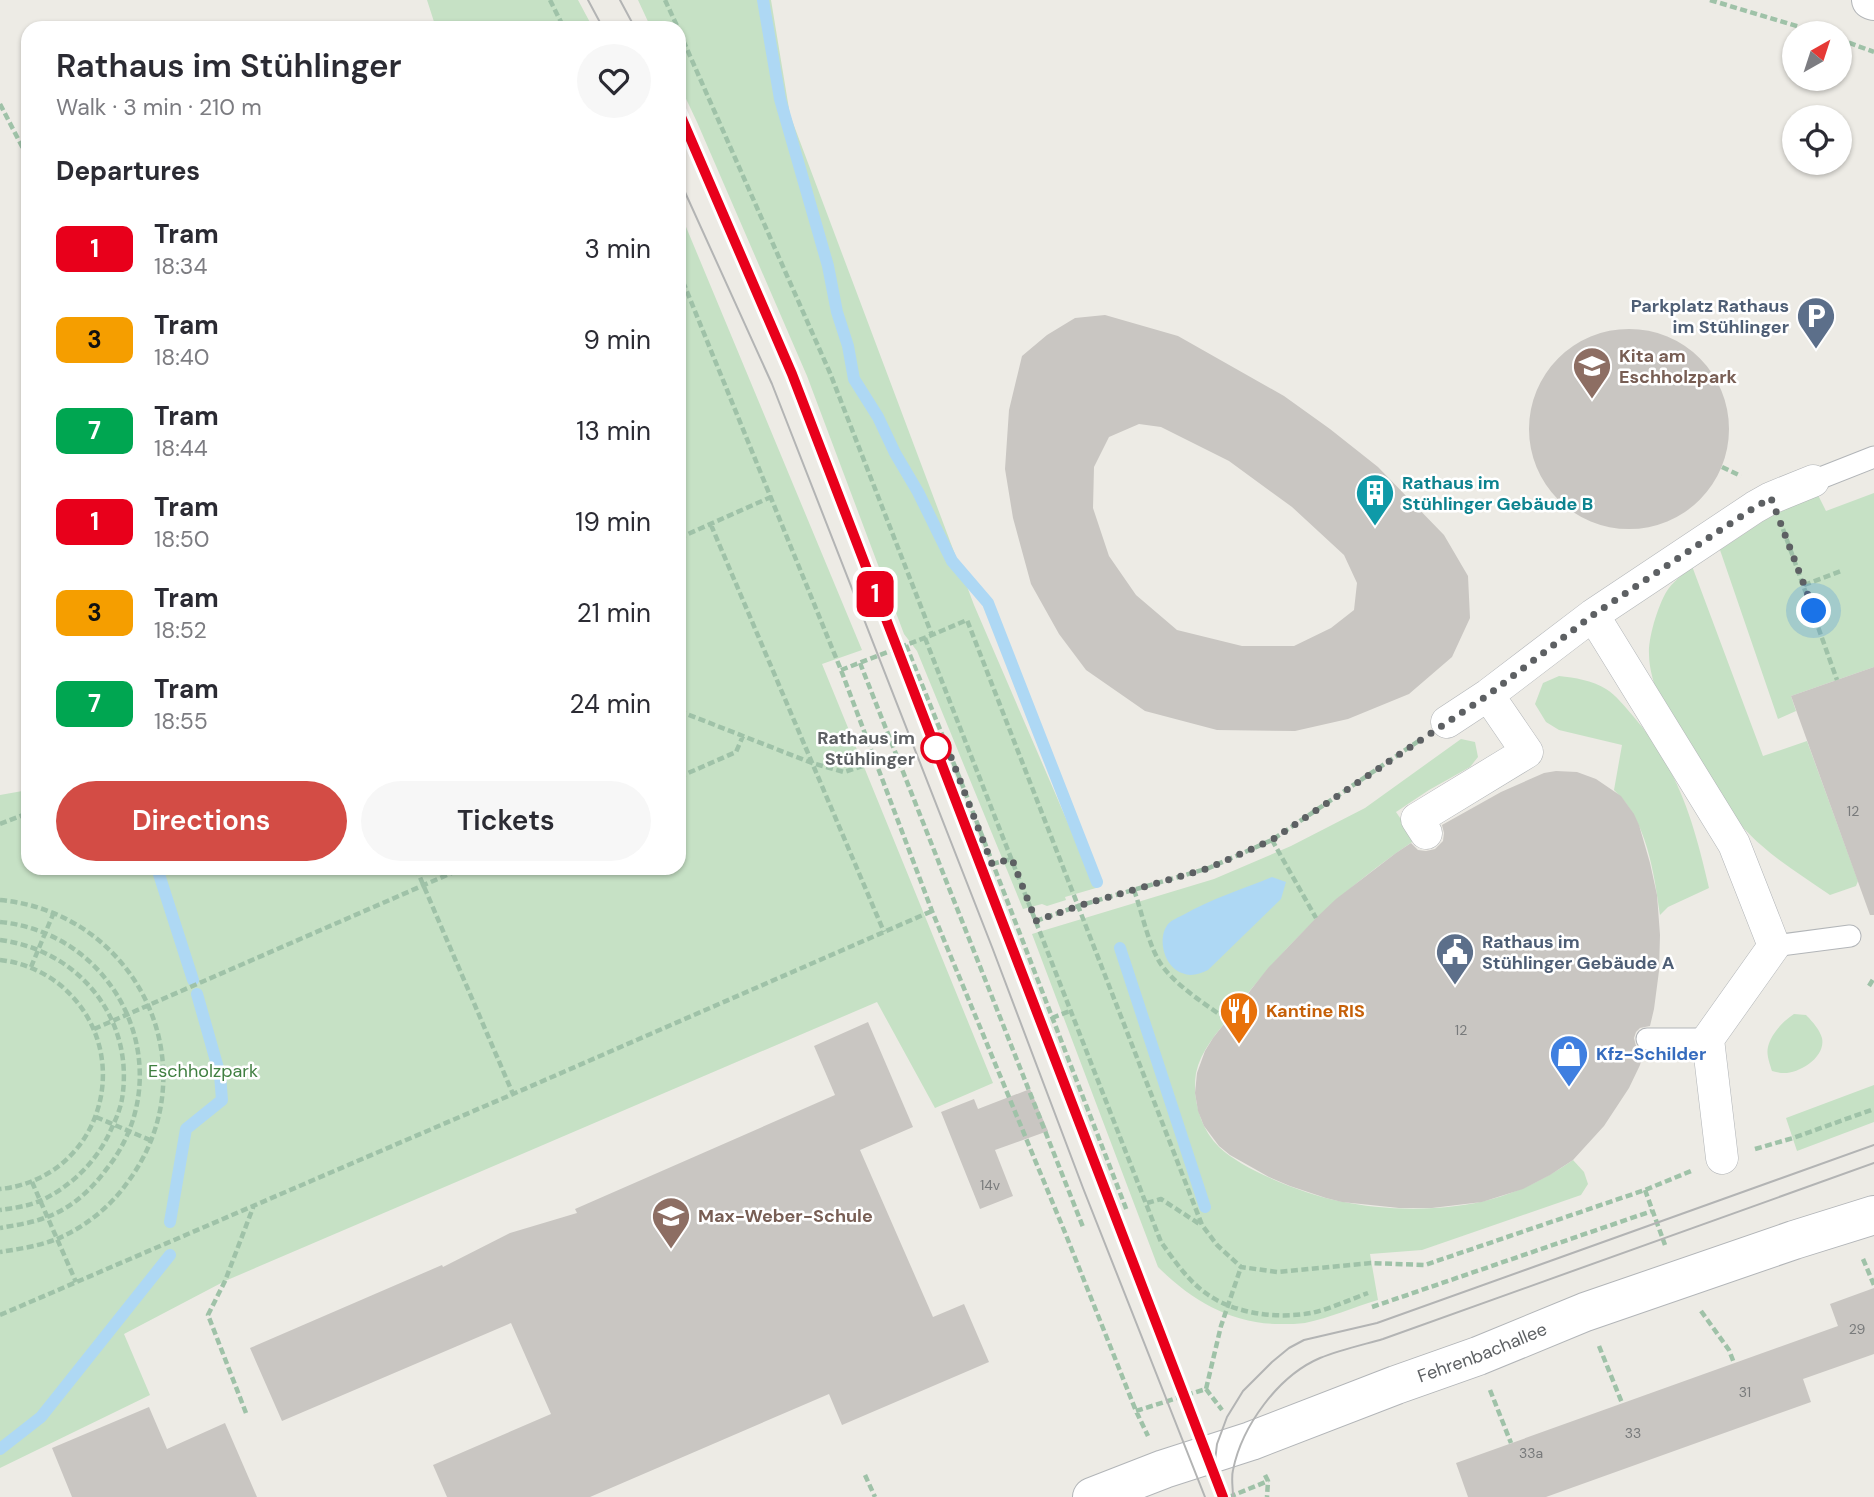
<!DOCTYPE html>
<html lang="en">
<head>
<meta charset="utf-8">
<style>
  :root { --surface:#fff; --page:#f7f7f7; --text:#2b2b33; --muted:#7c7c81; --accent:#d34c45 }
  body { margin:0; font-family:"DM Sans",sans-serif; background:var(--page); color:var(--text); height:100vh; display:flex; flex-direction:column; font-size:26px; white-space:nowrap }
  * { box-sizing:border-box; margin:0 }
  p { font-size:23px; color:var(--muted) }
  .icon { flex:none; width:38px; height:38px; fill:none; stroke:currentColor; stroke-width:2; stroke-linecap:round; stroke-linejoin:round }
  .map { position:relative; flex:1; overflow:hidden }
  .panel { position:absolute; left:21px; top:21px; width:665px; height:854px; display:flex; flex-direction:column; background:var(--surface); border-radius:21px; box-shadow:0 2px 5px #0004 }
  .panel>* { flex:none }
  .badge { padding:0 14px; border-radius:10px; font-size:24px; line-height:46px }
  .needle { width:46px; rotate:39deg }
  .buttons { position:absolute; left:1782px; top:21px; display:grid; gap:14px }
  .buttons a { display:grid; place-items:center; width:70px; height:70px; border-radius:50%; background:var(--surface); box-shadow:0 2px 5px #0004; font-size:35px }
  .you { position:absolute; width:35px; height:35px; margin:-18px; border:5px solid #fff; border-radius:50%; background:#1a73e8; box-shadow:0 0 0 10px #1a73e833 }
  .map>.badge { position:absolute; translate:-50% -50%; box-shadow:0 0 0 4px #fff }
  h2 { padding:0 35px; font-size:26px; line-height:63px }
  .round { display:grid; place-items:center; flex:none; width:74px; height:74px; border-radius:37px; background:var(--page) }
  .head { display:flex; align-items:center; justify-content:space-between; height:119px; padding:0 35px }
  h1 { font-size:33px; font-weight:600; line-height:52px }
  .primary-button { display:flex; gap:14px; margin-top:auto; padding:14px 35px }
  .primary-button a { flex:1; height:80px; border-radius:42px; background:var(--accent); color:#fff; font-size:28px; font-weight:600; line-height:80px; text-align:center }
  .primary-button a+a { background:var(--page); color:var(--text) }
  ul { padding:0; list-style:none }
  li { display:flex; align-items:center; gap:21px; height:91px; padding:0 35px }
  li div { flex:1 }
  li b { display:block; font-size:26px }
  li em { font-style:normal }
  li .badge { min-width:77px; font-weight:700; text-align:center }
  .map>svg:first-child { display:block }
</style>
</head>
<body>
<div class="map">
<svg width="1874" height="1497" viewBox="0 0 1874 1497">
  <rect width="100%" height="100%" fill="#edebe5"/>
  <path fill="#c6e1c5" d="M427 0H578L593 28H436Z
    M638 0H771L790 115 974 605 1096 888 1065 897 1066 900 1047 906 1042 904 1023 909 917 651 904 634 807 376 697 122 679 84V28H651Z
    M679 210 862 650 822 664 993 1083 935 1108 877 1002 225 1281 124 1334 150 1395 0 1468V795L28 790V868H679Z
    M1817 493 1826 511 1874 493V667L1791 696 1796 711 1778 719 1720 550 1765 520Z
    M1692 566 1763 756 1807 741 1858 881 1856 886 1830 895C1807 879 1782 864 1761 845 1720 810 1649 708 1649 654 1648 638 1659 601 1669 588 1675 580 1685 573 1692 566Z
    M1559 676C1575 678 1592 680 1606 689 1616 695 1625 707 1633 716 1678 768 1694 822 1709 888L1668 907 1660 915C1654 873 1647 820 1614 790L1622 745 1559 730 1546 722 1535 704 1543 683Z
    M1461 739 1475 742 1478 757 1470 767 1429 790 1396 812 1415 840C1343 888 1283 946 1231 1015 1217 1033 1201 1050 1196 1073 1192 1099 1200 1128 1219 1147 1244 1171 1305 1194 1339 1201 1376 1209 1418 1211 1456 1206 1499 1201 1537 1185 1573 1160L1584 1172 1588 1184 1581 1195 1422 1250 1370 1254 1378 1300C1354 1307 1330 1318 1305 1323 1298 1324 1290 1324 1283 1324 1233 1325 1192 1301 1158 1267L1032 934 1214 879 1291 846 1365 808Z
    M1794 1014 1806 1015C1812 1021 1820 1030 1822 1038 1826 1057 1800 1073 1784 1073 1780 1073 1776 1072 1772 1071 1770 1064 1766 1055 1768 1047 1771 1034 1783 1021 1794 1014Z
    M1874 1085V1122L1797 1151 1786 1118Z"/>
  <path fill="#aed8f4" d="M1272 877 1286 882 1281 899 1208 970C1199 974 1191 977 1182 973 1164 967 1156 937 1169 923 1172 920 1179 917 1183 915 1211 899 1243 889 1272 877Z"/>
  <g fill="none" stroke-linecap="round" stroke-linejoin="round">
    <path stroke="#aed8f4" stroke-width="12" d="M763 0 780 99 828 266 837 312 848 346 854 379 878 417 895 453 918 492 952 561 988 603 1097 882
      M157 868 193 980
      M1120 948 1205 1207
      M170 1222 186 1129 222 1100 220 1075 197 994
      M0 1449 41 1417 170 1255"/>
  </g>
  <path fill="#c9c6c2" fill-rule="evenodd" d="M1105 315 1178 336 1284 396 1330 429 1378 467 1444 535 1468 576 1470 618 1452 657 1409 694 1348 719 1295 731 1217 730 1145 711 1086 670 1059 634 1031 584 1013 518 1005 469 1009 410 1022 356 1047 335 1075 318ZM1139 424 1161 427 1229 461 1292 507 1344 555 1357 583 1354 610 1331 628 1294 646H1242L1177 630 1136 595 1109 556 1093 508 1094 467 1109 437Z
    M1529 429a100 100 0 1 1 200 0a100 100 0 1 1-200 0Z
    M1874 667V915H1870L1791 696Z
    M1556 771 1577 772 1596 779 1621 796 1634 814 1639 825 1650 863 1657 895 1660 935 1659 971 1654 1009 1650 1026 1640 1028 1636 1032 1634 1038 1636 1046 1644 1051 1640 1065 1629 1088 1604 1126 1573 1160 1550 1175 1523 1189 1482 1202 1432 1208H1399L1342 1202 1326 1198 1290 1186 1269 1177 1230 1155 1219 1146 1204 1126 1198 1111 1195 1093 1197 1073 1205 1051 1213 1038 1268 968 1316 918 1336 899 1396 853 1411 843 1418 850 1426 851 1435 849 1443 841 1444 833 1442 825 1501 792 1544 773Z
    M868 1022 913 1127 860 1150 933 1317 964 1304 989 1362 842 1425 829 1394 590 1497H447L433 1465 551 1414 511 1323 282 1421 250 1348 442 1265 443 1267 510 1233 577 1213 575 1209 835 1095 814 1046Z
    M1030 1089 1048 1131 995 1150 1013 1196 980 1209 941 1112 974 1099 978 1109Z
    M1874 1288V1354L1803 1379 1811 1402 1546 1497H1468L1456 1463 1838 1326 1830 1304Z
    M149 1407 167 1449 225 1423 257 1497H72L52 1448Z"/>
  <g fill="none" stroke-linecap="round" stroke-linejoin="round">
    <g stroke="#b2b5b8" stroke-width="23">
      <path id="service" d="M1813 481 1874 457
        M1774 946 1850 936
        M1647 1039H1708"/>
    </g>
    <g stroke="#b2b5b8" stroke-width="33">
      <path id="pedestrian" d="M1593 615 1734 844 1774 946 1708 1039 1722 1158
        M1447 722 1488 695 1593 615 1755 507 1771 498 1813 481
        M1426 833 1417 819 1527 752 1488 695"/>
    </g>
    <g stroke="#b2b5b8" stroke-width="40">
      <g id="minor">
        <path id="s1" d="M1092 1497 1164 1469 1251 1441 1396 1385 1478 1356 1585 1312 1794 1240 1874 1215"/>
      </g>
    </g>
    <g stroke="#b2b5b8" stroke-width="40">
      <path id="tertiary" d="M1871 0 1874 1"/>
    </g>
    <path stroke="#9fc2a8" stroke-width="4.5" stroke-dasharray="7 3.5" stroke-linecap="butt" d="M550 0 564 28
      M665 0 678 28
      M1710 0 1820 33
      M679 31 830 373 932 635
      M1839 39 1874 52
      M0 104 28 158
      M679 272 841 670 932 911 1066 1235 1136 1411 1148 1436
      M1722 467 1741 476
      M711 525 884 932
      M1783 529 1837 680
      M679 538 771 497
      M1804 585 1841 571
      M925 638 1161 1242C1174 1260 1188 1281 1207 1294 1235 1314 1278 1319 1311 1313 1330 1309 1349 1300 1368 1293
      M906 645 964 789 1127 1211
      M860 663 1083 1227
      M841 670 932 635 967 620 1202 1225 1217 1245 1241 1267 1277 1272 1371 1263 1425 1265 1645 1190 1691 1171
      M679 711 812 763 844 772 875 762
      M679 777 736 752 743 736
      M0 824 28 813
      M1272 840 1316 918
      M992 864 1012 859
      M416 868 513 1094
      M1134 890C1142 912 1149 949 1163 967 1180 989 1206 1004 1227 1020
      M0 900C139 913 212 1070 127 1183 110 1207 85 1227 57 1239 39 1246 19 1249 0 1252
      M1036 921 1078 906 1209 868 1272 840 1420 740
      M0 922C122 934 183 1076 105 1171 90 1191 71 1208 47 1217 32 1223 16 1225 0 1228
      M0 940C79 950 135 1019 122 1099 120 1111 114 1123 109 1134 95 1163 71 1186 42 1200 29 1206 14 1208 0 1210
      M0 960C21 962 42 971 59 984 139 1049 104 1178 0 1189
      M31 967 54 912
      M1869 986 1874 978
      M1052 1018 1070 1011
      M94 1029 463 868
      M96 1117 152 1141
      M1755 1149 1793 1138 1874 1109
      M32 1182 76 1282
      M1645 1190 1665 1245
      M1147 1203 1161 1199 1201 1225
      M1863 1259 1874 1285
      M1372 1307 1652 1211
      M1701 1311 1729 1350 1734 1363
      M0 1315 513 1094 932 911
      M1599 1346 1622 1403
      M1206 1389 1222 1410
      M1490 1390 1511 1443
      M1136 1411 1206 1389 1221 1326 1241 1267
      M246 1413 208 1315 225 1281 254 1205
      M865 1475 875 1497
      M1265 1475 1268 1481 1267 1497
      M1229 1497 1268 1481"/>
    <use href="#service" stroke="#fff" stroke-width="21"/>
    <use href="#pedestrian" stroke="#fff" stroke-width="32"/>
    <use href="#minor" stroke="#fff" stroke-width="38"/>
    <use href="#tertiary" stroke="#fff" stroke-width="38"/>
    <path stroke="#b3b4b4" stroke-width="2" d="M588 0 603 28
      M620 0 635 28
      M679 112 792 374 1223 1497
      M679 179 772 384 992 947 1083 1188 1205 1497
      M1214 1469 1217 1444 1227 1417 1243 1391 1272 1362 1289 1348 1304 1340 1377 1323 1874 1145
      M1233 1497C1233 1488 1231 1478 1233 1470 1242 1426 1278 1376 1320 1358 1340 1350 1362 1345 1383 1339L1874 1163"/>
  </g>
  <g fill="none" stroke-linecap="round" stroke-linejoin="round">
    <g stroke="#fff" stroke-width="16">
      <path id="line" d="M679 112 792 374 1223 1497"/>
    </g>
    <use href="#line" stroke="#e8001b" stroke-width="10"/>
    <path stroke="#5d6063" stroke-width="7" stroke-dasharray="0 12.6" d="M936 748 946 744 992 864 1012 859 1036 921 1078 906 1209 868 1272 840 1488 695 1593 615 1755 507 1771 498 1814 611"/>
  </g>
  <defs>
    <g id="parking-pin" transform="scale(2.0125)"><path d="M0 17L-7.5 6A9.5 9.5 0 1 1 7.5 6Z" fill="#5c6f8a" stroke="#fff"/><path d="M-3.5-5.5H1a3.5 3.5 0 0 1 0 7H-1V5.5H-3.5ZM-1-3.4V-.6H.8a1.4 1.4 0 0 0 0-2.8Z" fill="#fff"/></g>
    <g id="school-pin" transform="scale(2.0125)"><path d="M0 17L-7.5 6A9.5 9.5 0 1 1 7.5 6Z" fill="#8d6e63" stroke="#fff"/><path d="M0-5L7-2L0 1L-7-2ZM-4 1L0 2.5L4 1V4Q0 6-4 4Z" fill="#fff"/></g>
    <g id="building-pin" transform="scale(2.0125)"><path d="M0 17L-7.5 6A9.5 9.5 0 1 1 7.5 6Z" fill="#0f9aa8" stroke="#fff"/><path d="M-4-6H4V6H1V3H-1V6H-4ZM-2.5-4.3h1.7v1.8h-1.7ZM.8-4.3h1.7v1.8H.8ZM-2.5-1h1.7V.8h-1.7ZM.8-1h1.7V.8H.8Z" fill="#fff"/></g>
    <g id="civic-pin" transform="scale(2.0125)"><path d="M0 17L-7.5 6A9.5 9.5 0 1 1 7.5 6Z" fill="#5c6f8a" stroke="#fff"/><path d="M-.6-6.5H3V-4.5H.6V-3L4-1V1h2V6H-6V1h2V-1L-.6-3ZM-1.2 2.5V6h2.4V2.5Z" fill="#fff"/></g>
    <g id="restaurant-pin" transform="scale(2.0125)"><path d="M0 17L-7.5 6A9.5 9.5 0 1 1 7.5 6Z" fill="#e8710a" stroke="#fff"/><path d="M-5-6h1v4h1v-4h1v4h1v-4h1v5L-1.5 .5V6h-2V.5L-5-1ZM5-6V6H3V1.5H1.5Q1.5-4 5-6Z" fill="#fff"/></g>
    <g id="shop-pin" transform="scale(2.0125)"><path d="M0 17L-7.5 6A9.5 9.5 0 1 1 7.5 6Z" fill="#3f7fe0" stroke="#fff"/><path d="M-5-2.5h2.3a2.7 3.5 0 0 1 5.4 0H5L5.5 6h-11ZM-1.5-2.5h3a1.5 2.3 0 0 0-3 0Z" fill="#fff"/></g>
  </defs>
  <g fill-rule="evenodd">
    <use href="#parking-pin" x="1816" y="316"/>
    <use href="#school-pin" x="1592" y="366"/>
    <use href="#building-pin" x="1375" y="493"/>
    <use href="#civic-pin" x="1455" y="952"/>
    <use href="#restaurant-pin" x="1239" y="1011"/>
    <use href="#shop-pin" x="1569" y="1054"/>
    <use href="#school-pin" x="671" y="1216"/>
  </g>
  <circle fill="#fff" stroke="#e8001b" stroke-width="3.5" cx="936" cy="748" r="14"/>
  <g text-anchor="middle" stroke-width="5" stroke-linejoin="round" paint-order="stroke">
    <g font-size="14" fill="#787a7b">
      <text x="1853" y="816">12</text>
      <text x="1461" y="1035">12</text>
      <text x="990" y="1190">14v</text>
      <text x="1857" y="1334">29</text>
      <text x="1745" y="1397">31</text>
      <text x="1633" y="1438">33</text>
      <text x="1531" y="1458">33a</text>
    </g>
    <g font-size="18" font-weight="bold" fill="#4e5e75" stroke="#fff" text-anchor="end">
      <text x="1789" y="312">Parkplatz Rathaus<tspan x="1789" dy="21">im Stühlinger</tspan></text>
      <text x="1482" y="948" text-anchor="start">Rathaus im<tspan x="1482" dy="21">Stühlinger Gebäude A</tspan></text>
    </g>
    <g font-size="18" font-weight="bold" fill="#785e54" stroke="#fff" text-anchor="start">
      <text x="1619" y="362">Kita am<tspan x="1619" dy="21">Eschholzpark</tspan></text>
      <text x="698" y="1222">Max-Weber-Schule</text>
    </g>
    <g font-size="18" font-weight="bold" fill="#0d838f" stroke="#fff" text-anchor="start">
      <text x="1402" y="489">Rathaus im<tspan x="1402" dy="21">Stühlinger Gebäude B</tspan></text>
    </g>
    <g font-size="18" font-weight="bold" fill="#5d6063" stroke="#fff" text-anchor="end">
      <text x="915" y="744">Rathaus im<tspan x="915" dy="21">Stühlinger</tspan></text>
    </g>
    <g font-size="18" font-weight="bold" fill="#c56008" stroke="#fff" text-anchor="start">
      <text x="1266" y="1017">Kantine RIS</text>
    </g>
    <g font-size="18" font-weight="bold" fill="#366cbe" stroke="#fff" text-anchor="start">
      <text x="1596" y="1060">Kfz-Schilder</text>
    </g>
    <g font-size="18" fill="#407f41" stroke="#fff">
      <text x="203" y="1077">Eschholzpark</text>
    </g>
    <g font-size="18" fill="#5d6063" stroke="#fff">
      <text dy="6" stroke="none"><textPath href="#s1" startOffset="416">Fehrenbachallee</textPath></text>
    </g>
  </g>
</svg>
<div class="buttons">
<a><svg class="needle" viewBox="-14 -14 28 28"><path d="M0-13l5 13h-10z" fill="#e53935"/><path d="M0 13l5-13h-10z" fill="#7c7c81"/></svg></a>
<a><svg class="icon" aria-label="locate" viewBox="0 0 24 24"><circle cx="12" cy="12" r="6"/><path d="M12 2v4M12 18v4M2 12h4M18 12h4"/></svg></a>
</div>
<div class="you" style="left:1814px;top:611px"></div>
<b class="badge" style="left:875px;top:594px;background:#e8001b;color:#fff">1</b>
<section class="panel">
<div class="head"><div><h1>Rathaus im Stühlinger</h1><p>Walk · 3 min · 210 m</p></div><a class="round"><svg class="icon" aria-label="heart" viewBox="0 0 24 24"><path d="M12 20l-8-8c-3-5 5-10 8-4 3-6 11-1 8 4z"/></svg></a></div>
<h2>Departures</h2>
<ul>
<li><span class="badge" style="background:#e8001b;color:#fff">1</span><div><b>Tram</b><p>18:34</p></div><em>3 min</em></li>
<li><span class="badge" style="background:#f59e00;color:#111">3</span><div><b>Tram</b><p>18:40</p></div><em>9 min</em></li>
<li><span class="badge" style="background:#00a651;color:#fff">7</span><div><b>Tram</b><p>18:44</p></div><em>13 min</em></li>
<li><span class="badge" style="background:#e8001b;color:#fff">1</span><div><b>Tram</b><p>18:50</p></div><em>19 min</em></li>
<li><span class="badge" style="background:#f59e00;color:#111">3</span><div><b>Tram</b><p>18:52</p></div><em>21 min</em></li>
<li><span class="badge" style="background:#00a651;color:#fff">7</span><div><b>Tram</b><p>18:55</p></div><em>24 min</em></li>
</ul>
<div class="primary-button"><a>Directions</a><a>Tickets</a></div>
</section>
</div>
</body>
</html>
